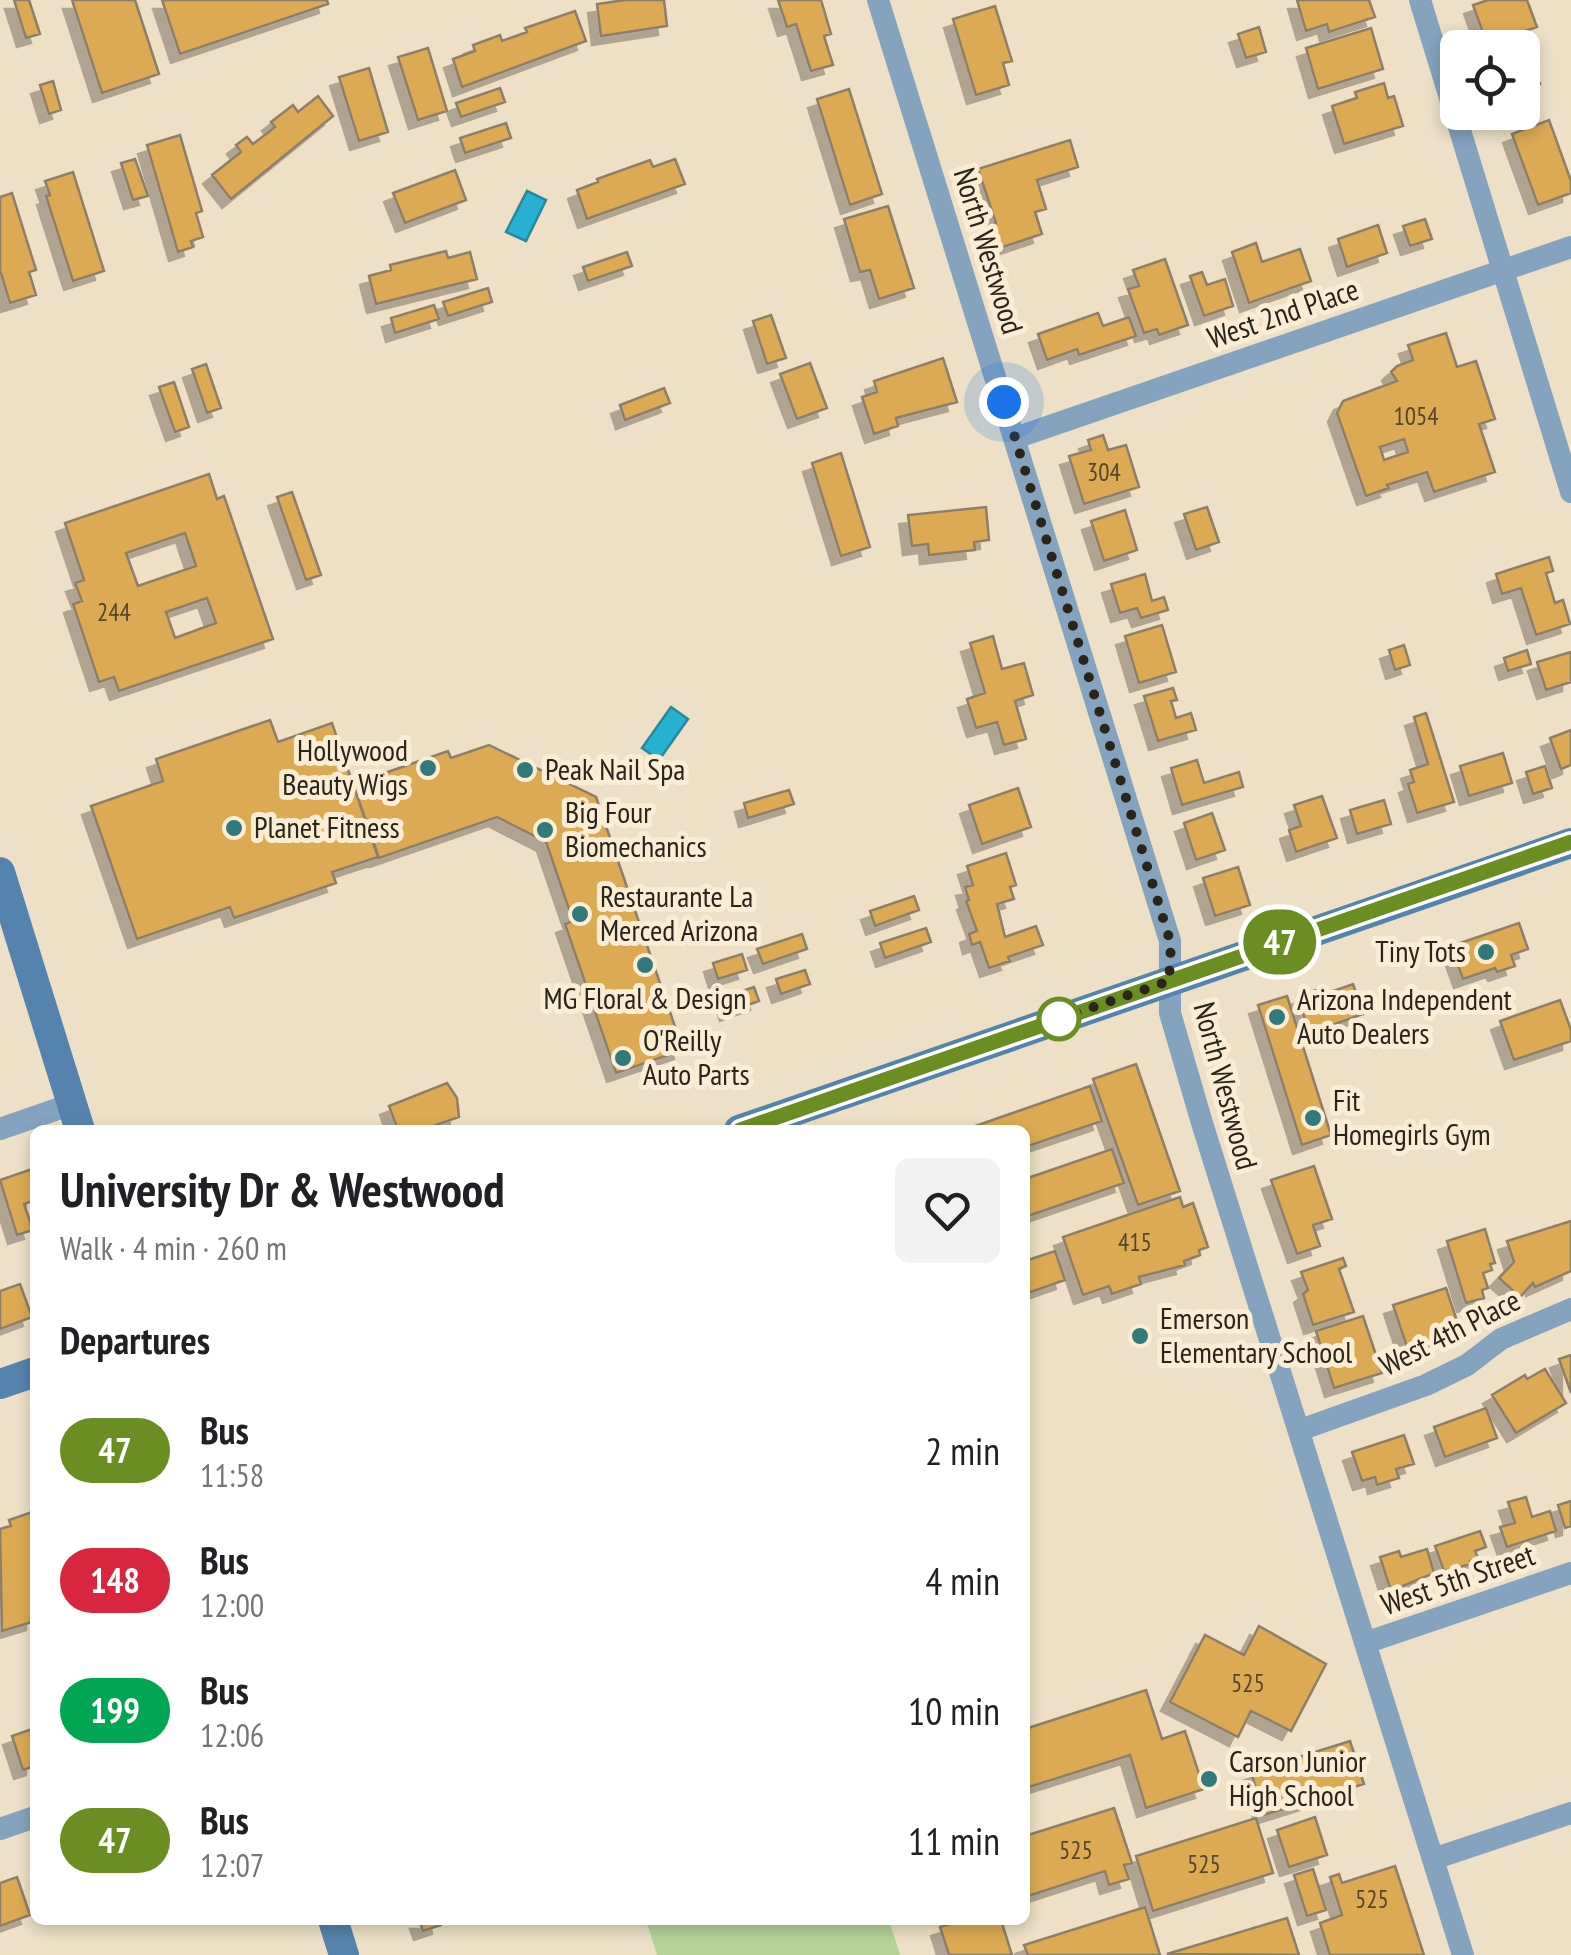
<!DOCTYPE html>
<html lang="en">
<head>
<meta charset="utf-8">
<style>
  :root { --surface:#fff; --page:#f2f2f2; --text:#202124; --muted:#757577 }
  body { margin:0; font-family:"PT Sans Narrow",sans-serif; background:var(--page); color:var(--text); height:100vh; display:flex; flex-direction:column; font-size:38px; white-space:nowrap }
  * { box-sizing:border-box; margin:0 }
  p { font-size:32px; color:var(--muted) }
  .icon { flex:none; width:55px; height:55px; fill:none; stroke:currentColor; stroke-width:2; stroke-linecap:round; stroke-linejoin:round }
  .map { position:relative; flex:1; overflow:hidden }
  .details { position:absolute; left:30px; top:1125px; width:1000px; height:800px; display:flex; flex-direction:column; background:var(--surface); border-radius:15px; box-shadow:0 5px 15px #0003 }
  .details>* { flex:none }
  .badge { padding:0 20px; border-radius:32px; font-size:35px; line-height:65px }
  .buttons { position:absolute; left:1440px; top:30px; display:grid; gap:20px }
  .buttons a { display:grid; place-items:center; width:100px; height:100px; border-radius:15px; background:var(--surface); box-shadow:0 5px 15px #0003; font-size:50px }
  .you { position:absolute; width:50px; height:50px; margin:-25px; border:8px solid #fff; border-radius:50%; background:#1a73e8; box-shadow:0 0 0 15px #1a73e833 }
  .map>.badge { position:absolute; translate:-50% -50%; box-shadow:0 0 0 5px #fff }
  h2 { padding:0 30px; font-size:38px; line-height:90px }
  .round { display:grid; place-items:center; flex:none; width:105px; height:105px; border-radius:15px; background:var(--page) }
  .headline { display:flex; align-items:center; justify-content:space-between; height:170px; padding:0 30px }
  h1 { font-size:48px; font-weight:600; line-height:75px }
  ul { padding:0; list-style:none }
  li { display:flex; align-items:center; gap:30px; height:130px; padding:0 30px }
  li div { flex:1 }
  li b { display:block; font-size:38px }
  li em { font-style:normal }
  li .badge { min-width:110px; font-weight:700; text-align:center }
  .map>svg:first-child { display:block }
</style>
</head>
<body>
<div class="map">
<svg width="1571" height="1955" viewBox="0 0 1571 1955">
  <defs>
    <filter id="shadow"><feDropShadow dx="-9" dy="9" stdDeviation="0" flood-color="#0004"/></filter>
  </defs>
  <rect width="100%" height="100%" fill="#ede0c6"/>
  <path fill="#b5d397" d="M646 1920H889L900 1955H657Z"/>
  <path fill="#27b2d3" stroke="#28889c" stroke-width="2.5" d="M527 191 546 200 526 241 506 232Z
    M671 707 688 719 659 760 642 748Z"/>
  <path fill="#dcaa53" stroke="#8d7f69" stroke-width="2.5" fill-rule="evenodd" filter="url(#shadow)" d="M14 0H29L40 34 26 38Z
    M72 0H135L159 74 102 93Z
    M162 0H327L328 4 180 54Z
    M625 0H664L667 26 601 36 597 4Z
    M778 0H821L831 34 824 36 833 65 811 71 796 24 787 27Z
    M1297 0H1369L1375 17 1329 32 1327 24 1306 31Z
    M1488 0H1527L1537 27 1487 44 1473 5Z
    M995 6 1012 61 1003 63 1009 85 976 95 953 19Z
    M575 11 586 41 462 87 453 59 475 51 473 45 500 35 502 41 527 32 525 28Z
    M1259 27 1266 52 1246 58 1238 34Z
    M1371 28 1383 69 1318 89 1306 48Z
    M1526 44 1540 84 1522 90V48H1517Z
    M428 48 447 111 418 120 398 57Z
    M369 68 388 132 359 141 339 77Z
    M53 81 61 110 49 114 40 85Z
    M1384 83 1388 98 1394 96 1403 126 1344 144 1332 106 1357 98 1355 92Z
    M500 88 505 102 461 117 456 103Z
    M849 89 882 194 850 205 817 99Z
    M318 96 333 116 231 199 212 175 241 152 236 145 247 137 253 144 275 127 271 122 293 105 298 112Z
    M1549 120 1571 181V193L1538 205 1512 134Z
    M506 123 511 138 465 153 460 138Z
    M180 135 202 211 196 213 203 237 191 241 193 247 178 252 147 145Z
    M1070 140 1078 167 1037 180 1046 209 1035 212 1042 234 1000 248 992 225 996 223 978 169Z
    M135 159 148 196 133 200 121 163Z
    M675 159 685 184 587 219 577 190 598 182 597 179 650 160 653 167Z
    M455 170 466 200 405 223 393 193Z
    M73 172 104 271 73 281 46 196 50 195 45 181Z
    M12 193 36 270 29 272 36 295 10 303 0 270V197Z
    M888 206 914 288 879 299 870 270 860 272 844 219Z
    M1425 219 1432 239 1410 246 1403 226Z
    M1378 225 1387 253 1347 267 1338 239Z
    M1256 243 1262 262 1300 249 1311 281 1249 303 1232 252Z
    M446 251 448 258 470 252 477 279 376 304 369 276 391 270 390 265Z
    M627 252 632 266 588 281 583 267Z
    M1165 259 1188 325 1159 335 1157 329 1144 333 1128 289 1139 286 1133 270Z
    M1202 272 1207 285 1225 279 1233 306 1204 316 1190 276Z
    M488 288 492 302 448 316 443 302Z
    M434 305 439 319 395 333 391 318Z
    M1098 313 1103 326 1129 317 1136 336 1079 355 1077 349 1047 360 1038 334Z
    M771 315 786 358 767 364 753 321Z
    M1446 333 1457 367 1476 361 1495 419 1479 424 1495 472 1434 492 1427 472 1387 485 1389 488 1366 496 1337 413 1343 401 1397 381 1391 372 1397 366 1413 360 1408 345ZM1404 439 1408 452 1384 460 1380 447Z
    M943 358 957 402 896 418 898 426 874 434 862 397 877 392 874 381Z
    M810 363 827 408 797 419 780 374Z
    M206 364 221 408 207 413 192 369Z
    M174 382 189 427 175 432 159 387Z
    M664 388 670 403 625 420 620 405Z
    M1103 435 1108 450 1126 445 1139 487 1084 504 1069 456 1091 450 1088 440Z
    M841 453 870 547 841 556 812 463Z
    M209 474 217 499 224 496 273 639 119 691 114 677 99 682 73 604 82 601 75 583 84 580 65 523ZM185 533 196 566 138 586 126 553ZM207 598 216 623 175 638 166 612Z
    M292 492 321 575 306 580 277 497Z
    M986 507 989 540 974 542 975 550 929 555 928 544 912 546 908 515Z
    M1207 507 1219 542 1196 550 1184 514Z
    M1125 510 1137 550 1104 561 1091 521Z
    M1549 557 1553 571 1546 573 1555 603 1563 600 1570 624 1536 635 1521 588 1502 594 1496 574Z
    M1145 574 1152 601 1164 597 1168 610 1141 618 1137 608 1120 613 1111 584Z
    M1162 625 1176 672 1139 683 1125 636Z
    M993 636 1002 669 1024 663 1033 695 1015 701 1026 739 1004 745 997 722 976 728 967 699 985 693 970 643Z
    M1404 645 1410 665 1395 670 1389 650Z
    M1527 650 1531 664 1508 671 1504 658Z
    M1571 652V682L1546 690 1537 662Z
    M1173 688 1177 700 1171 701 1176 718 1191 713 1196 730 1158 741 1144 696Z
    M1426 713 1454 802 1417 813 1408 784 1414 782 1410 770 1428 764 1414 717Z
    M270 720 278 742 332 723 378 857 332 872 336 883 234 918 230 907 137 939 91 806 163 781 156 759Z
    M1571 730V765L1561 769 1550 738Z
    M489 745 596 797 683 1050 616 1073 565 924 573 921 546 842 497 817 379 858 353 784 448 751 451 758Z
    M1503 753 1512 783 1469 796 1460 766Z
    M1197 760 1204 783 1239 772 1243 787 1182 805 1171 768Z
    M1545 766 1552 788 1533 794 1526 772Z
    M1018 788 1031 827 982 844 969 805Z
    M789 790 794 804 748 818 744 803Z
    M1322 796 1337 838 1296 852 1289 830 1301 826 1294 805Z
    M1384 800 1391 824 1357 834 1350 810Z
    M1212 813 1225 850 1196 860 1184 823Z
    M1006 853 1016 885 1010 887 1014 899 997 904 1005 937 1036 926 1043 945 1008 957 1010 961 989 968 980 942 972 945 969 934 977 931 966 901 969 900 965 887 973 885 967 866Z
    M1238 867 1250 905 1215 916 1203 878Z
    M914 896 919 910 875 926 870 911Z
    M1519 923 1528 949 1511 955 1515 966 1497 972 1495 968 1463 979 1451 946Z
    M926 928 931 942 885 958 880 943Z
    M802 934 807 949 763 964 757 949Z
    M742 954 747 970 718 979 713 963Z
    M805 970 810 984 781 994 776 979Z
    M1353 984 1363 1014 1310 1033 1297 997 1316 990 1319 996Z
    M754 987 759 1001 729 1012 724 997Z
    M1287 996 1331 1135 1302 1145 1258 1005Z
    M1560 1000 1571 1030V1041L1514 1060 1500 1021Z
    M1136 1064 1180 1191 1138 1205 1093 1079Z
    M447 1083 457 1098 459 1117 422 1130H398L389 1106Z
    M1090 1086 1102 1121 1025 1147V1130H964Z
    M1112 1149 1124 1183 1025 1217V1179Z
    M1314 1166 1332 1219 1313 1225 1320 1246 1297 1254 1271 1180Z
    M35 1168V1200L24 1204 33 1230 17 1235 0 1180Z
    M1180 1197 1183 1207 1193 1203 1208 1247 1199 1250 1200 1255 1184 1261 1185 1265 1139 1277 1141 1284 1112 1294 1109 1286 1083 1295 1063 1237Z
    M1571 1221V1271L1535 1287 1533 1283 1520 1297 1499 1278 1514 1262 1507 1241Z
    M1485 1229 1495 1263 1490 1264 1492 1270 1483 1273 1488 1288 1482 1290 1484 1298 1466 1303 1447 1241Z
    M1055 1251 1065 1280 1025 1294V1261Z
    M1343 1258 1346 1266 1339 1269 1354 1312 1313 1325 1303 1294 1308 1290 1301 1272Z
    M20 1284 32 1317 0 1329V1291Z
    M1446 1288 1459 1327 1436 1335 1437 1340 1431 1342 1433 1346 1409 1353 1393 1305Z
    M1363 1316 1382 1373 1334 1388 1316 1331Z
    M1571 1355V1393L1559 1359Z
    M1545 1369 1566 1403 1516 1433 1492 1395 1525 1375 1527 1379Z
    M1486 1408 1497 1438 1445 1457 1434 1427Z
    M1404 1435 1414 1464 1396 1469 1399 1478 1377 1485 1375 1477 1362 1481 1352 1452Z
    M1526 1497 1532 1517 1550 1511 1556 1531 1507 1547 1500 1527 1515 1523 1508 1502Z
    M1571 1501V1526L1565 1528 1558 1505Z
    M35 1511V1621L2 1631 0 1529 11 1526 9 1520Z
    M1480 1531 1486 1547 1475 1551 1478 1558 1470 1561 1471 1564 1444 1571 1435 1546Z
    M1427 1549 1434 1573 1391 1591 1380 1557 1399 1551 1401 1557Z
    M1259 1626 1326 1664 1291 1731 1251 1711 1238 1737 1170 1702 1205 1635 1244 1655Z
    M1146 1690 1162 1739 1185 1731 1204 1789 1146 1808 1130 1755 1029 1787 1025 1775V1729Z
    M35 1728V1766L23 1770 12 1736Z
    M1350 1741 1364 1784 1264 1815 1251 1772Z
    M1114 1808 1132 1863 1124 1865 1129 1879 1109 1885 1105 1871 1025 1897V1836Z
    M1315 1817 1327 1855 1289 1867 1277 1830Z
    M1256 1818 1273 1873 1153 1911 1136 1856Z
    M1395 1866 1424 1955H1330L1320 1923 1342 1915 1330 1877 1339 1874 1342 1883Z
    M1313 1869 1326 1910 1307 1916 1294 1875Z
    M17 1877 30 1915 0 1926V1883Z
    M1145 1907 1160 1955H1028L1024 1945Z
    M1287 1918 1299 1955 1167 1954Z
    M419 1920H440L441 1925 423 1931Z
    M962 1920H1001L1012 1955H949L940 1927Z"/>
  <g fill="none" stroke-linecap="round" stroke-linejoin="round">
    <path stroke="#84a3bf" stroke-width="22" d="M878 0 1170 941V1013L1202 1123 1463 1955
      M1420 0 1571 492
      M1015 438 1571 247
      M0 1129 72 1104
      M1300 1430 1426 1385 1467 1365 1501 1339 1571 1309
      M1365 1643 1571 1573
      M0 1829 35 1817
      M1433 1859 1571 1813"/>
    <path stroke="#5484ad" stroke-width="30" d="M0 872 80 1130
      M739 1130 1571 843
      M0 1384 35 1372
      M333 1920 344 1955"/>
  </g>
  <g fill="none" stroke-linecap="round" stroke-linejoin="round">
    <g stroke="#fff" stroke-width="22">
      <path id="line" d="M740 1130 1571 842"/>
    </g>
    <use href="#line" stroke="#6b8e23" stroke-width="15"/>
    <path stroke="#2a251b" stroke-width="10" stroke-dasharray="0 18" d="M1004 402 1171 944 1169 981 1059 1019"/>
  </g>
  <g fill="#307a7c" stroke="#faedd3" stroke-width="4">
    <circle cx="428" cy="768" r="10"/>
    <circle cx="525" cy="770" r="10"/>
    <circle cx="234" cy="828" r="10"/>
    <circle cx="545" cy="830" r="10"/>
    <circle cx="580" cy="914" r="10"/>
    <circle cx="1486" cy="952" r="10"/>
    <circle cx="645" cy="965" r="10"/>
    <circle cx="1277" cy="1017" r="10"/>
    <circle cx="623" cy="1058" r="10"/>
    <circle cx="1313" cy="1118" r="10"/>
    <circle cx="1140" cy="1336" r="10"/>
    <circle cx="1209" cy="1779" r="10"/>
  </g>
  <circle fill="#fff" stroke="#6b8e23" stroke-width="5" cx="1059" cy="1019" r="20"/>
  <g text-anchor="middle" stroke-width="10" stroke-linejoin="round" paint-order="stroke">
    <g font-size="25" fill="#564629">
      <text x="1416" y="425">1054</text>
      <text x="1104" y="481">304</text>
      <text x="114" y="621">244</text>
      <text x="1135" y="1251">415</text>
      <text x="1248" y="1692">525</text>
      <text x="1076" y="1859">525</text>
      <text x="1204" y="1873">525</text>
      <text x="1372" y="1908">525</text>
    </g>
    <g font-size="30" fill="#2a251b" stroke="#faedd3">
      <text transform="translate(988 251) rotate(73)" y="10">North Westwood</text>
      <text transform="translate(1283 314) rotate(-19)" y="10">West 2nd Place</text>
      <text transform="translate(1225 1086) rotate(75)" y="10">North Westwood</text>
      <text transform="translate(1450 1333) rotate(-27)" y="10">West 4th Place</text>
      <text transform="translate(1458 1580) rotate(-19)" y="10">West 5th Street</text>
    </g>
    <g font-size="30" fill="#2a251b" stroke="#faedd3" text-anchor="start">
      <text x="408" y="761" text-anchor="end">Hollywood<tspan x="408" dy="34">Beauty Wigs</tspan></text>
      <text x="545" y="780">Peak Nail Spa</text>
      <text x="565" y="823">Big Four<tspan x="565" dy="34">Biomechanics</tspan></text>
      <text x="254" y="838">Planet Fitness</text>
      <text x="600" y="907">Restaurante La<tspan x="600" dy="34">Merced Arizona</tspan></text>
      <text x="1466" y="962" text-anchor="end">Tiny Tots</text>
      <text x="645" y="1009" text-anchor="middle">MG Floral &amp; Design</text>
      <text x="1297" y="1010">Arizona Independent<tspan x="1297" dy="34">Auto Dealers</tspan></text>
      <text x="643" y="1051">O'Reilly<tspan x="643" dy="34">Auto Parts</tspan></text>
      <text x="1333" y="1111">Fit<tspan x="1333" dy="34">Homegirls Gym</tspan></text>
      <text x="1160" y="1329">Emerson<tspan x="1160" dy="34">Elementary School</tspan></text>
      <text x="1229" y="1772">Carson Junior<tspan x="1229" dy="34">High School</tspan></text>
    </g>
  </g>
</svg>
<div class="buttons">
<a><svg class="icon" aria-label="locate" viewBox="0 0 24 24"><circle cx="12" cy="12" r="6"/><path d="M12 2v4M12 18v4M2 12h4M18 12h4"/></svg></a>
</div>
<div class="you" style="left:1004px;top:402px"></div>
<b class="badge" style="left:1280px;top:942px;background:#6b8e23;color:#fff">47</b>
<section class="details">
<div class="headline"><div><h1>University Dr &amp; Westwood</h1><p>Walk · 4 min · 260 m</p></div><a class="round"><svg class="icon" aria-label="heart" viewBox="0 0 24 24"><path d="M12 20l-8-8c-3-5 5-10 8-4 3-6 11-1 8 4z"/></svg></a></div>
<h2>Departures</h2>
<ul>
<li><span class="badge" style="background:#6b8e23;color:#fff">47</span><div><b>Bus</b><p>11:58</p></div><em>2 min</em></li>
<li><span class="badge" style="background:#d7263d;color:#fff">148</span><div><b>Bus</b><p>12:00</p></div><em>4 min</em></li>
<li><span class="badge" style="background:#00a651;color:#fff">199</span><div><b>Bus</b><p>12:06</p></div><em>10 min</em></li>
<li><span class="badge" style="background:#6b8e23;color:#fff">47</span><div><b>Bus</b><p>12:07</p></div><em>11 min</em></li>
</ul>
</section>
</div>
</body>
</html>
